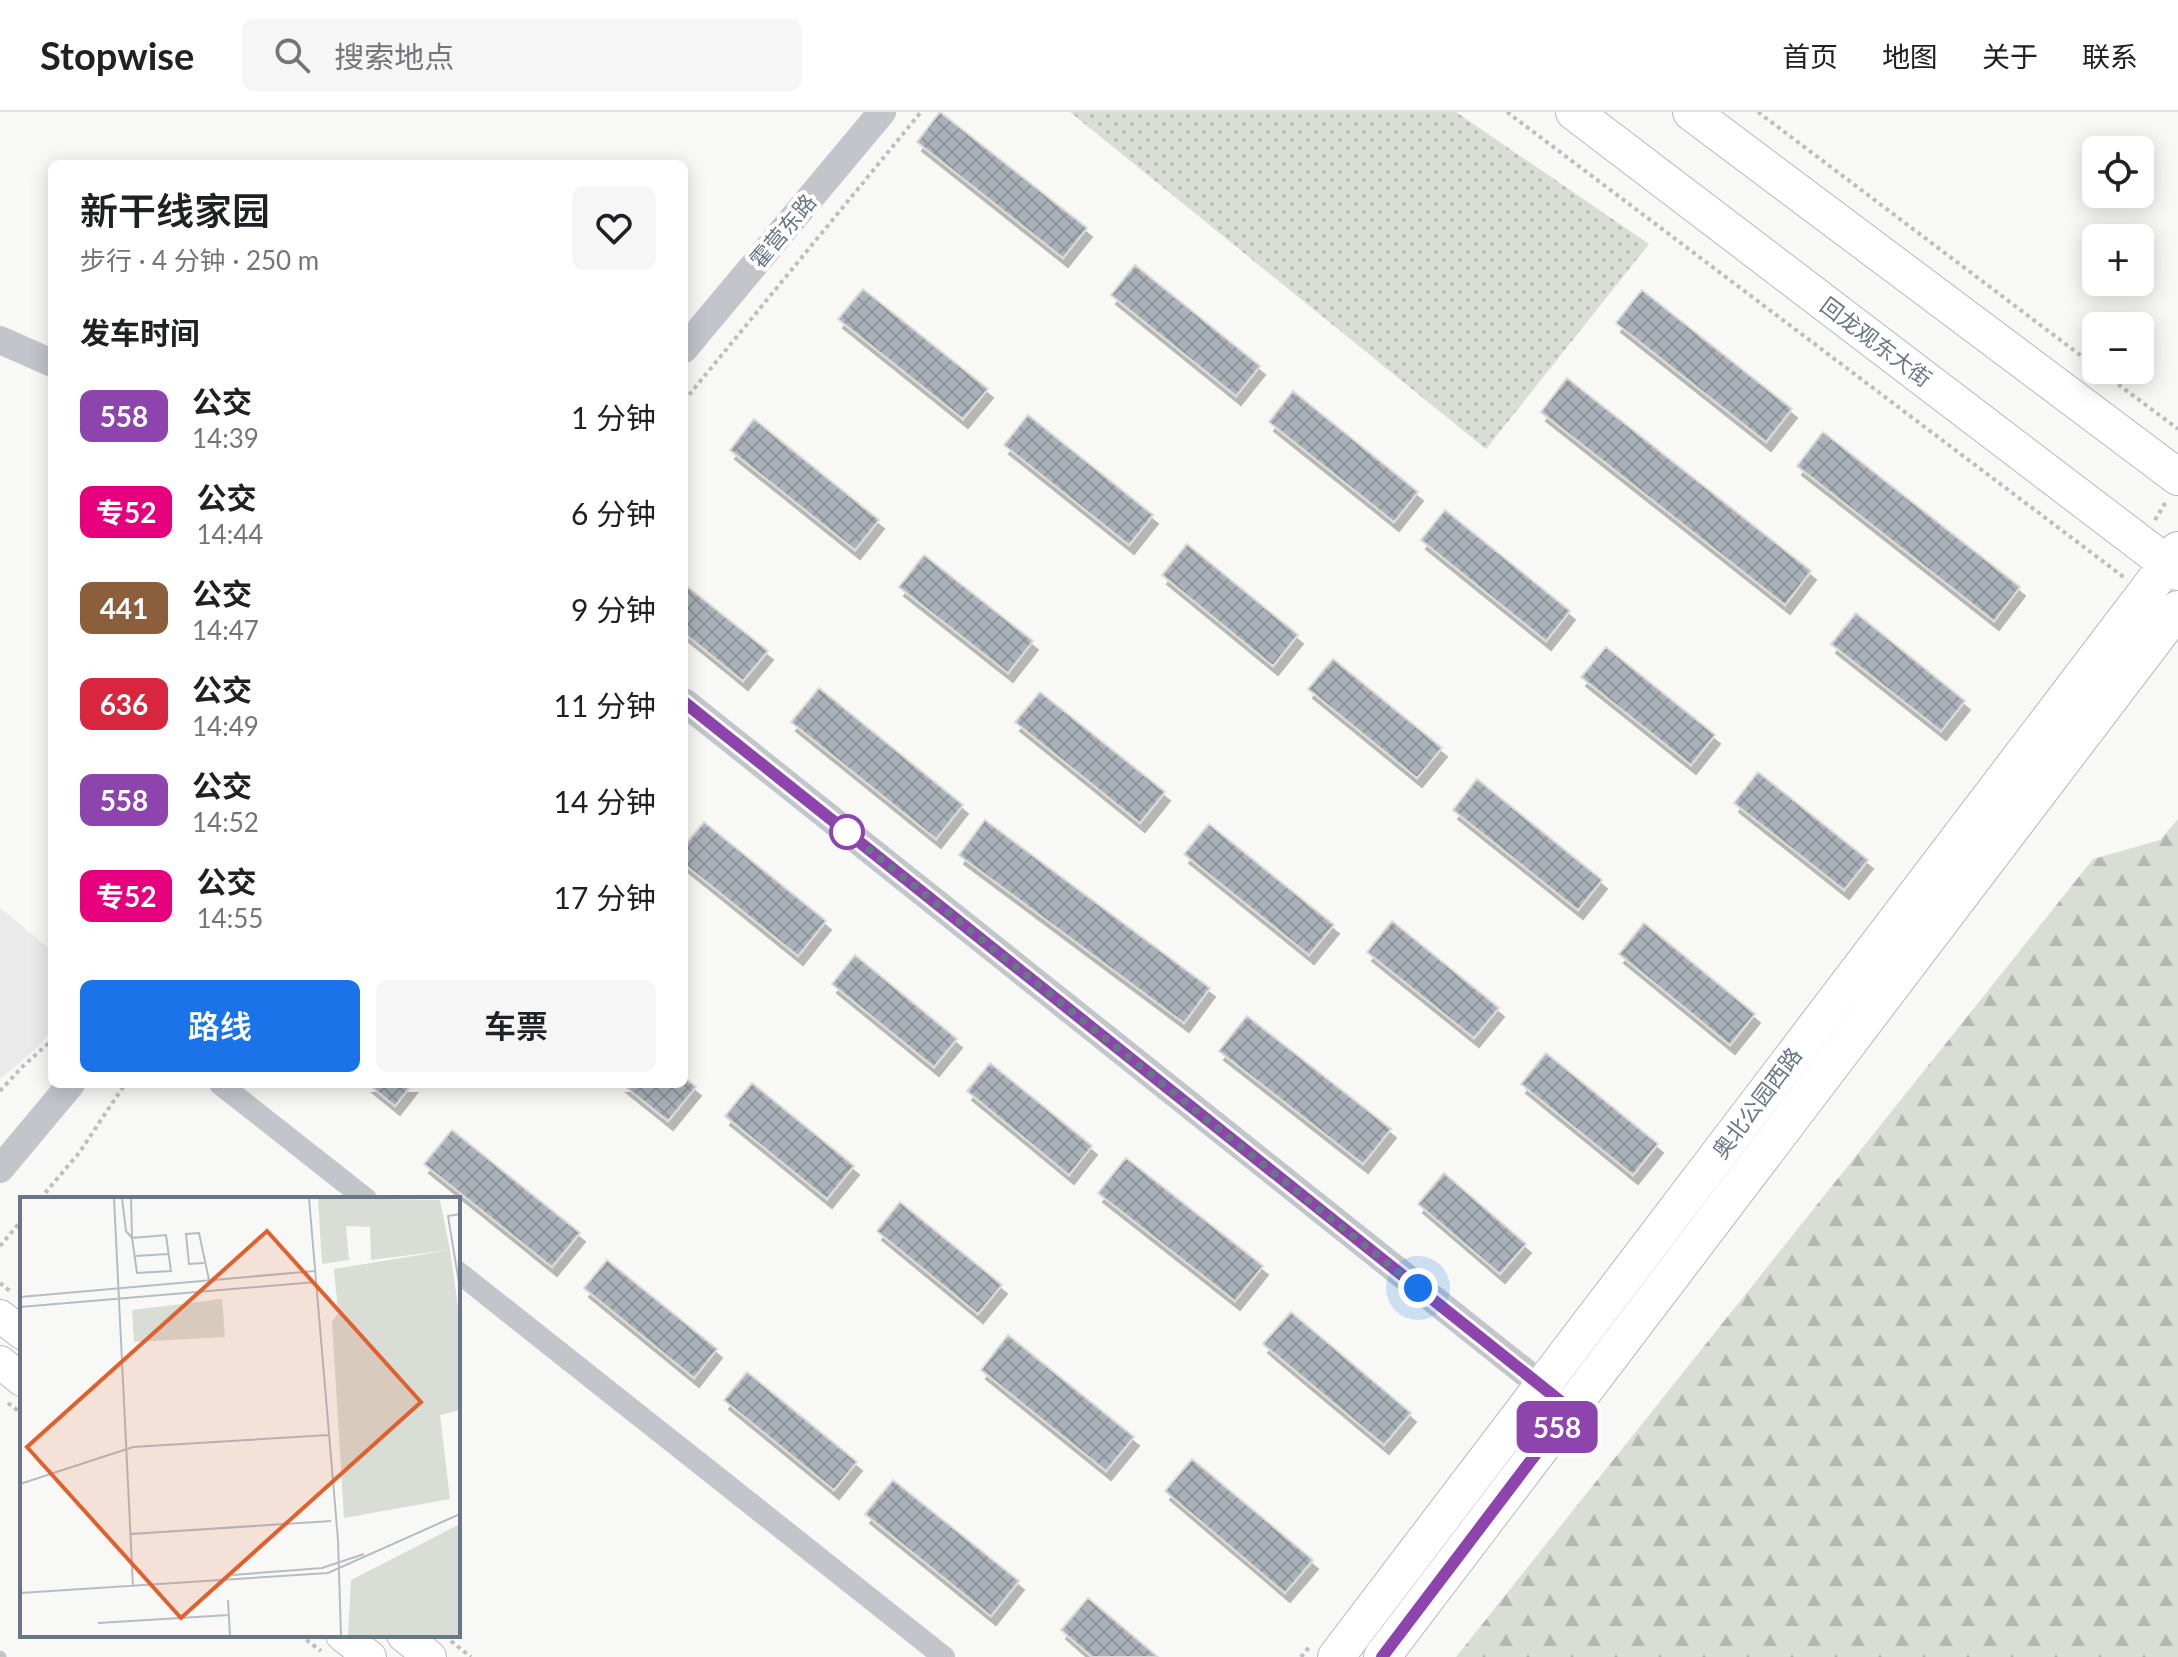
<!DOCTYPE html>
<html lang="zh">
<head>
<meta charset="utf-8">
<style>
  :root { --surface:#fff; --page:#f6f6f6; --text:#202124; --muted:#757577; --line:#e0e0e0; --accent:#1a73e8 }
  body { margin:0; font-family:Lato,"Noto Sans SC",sans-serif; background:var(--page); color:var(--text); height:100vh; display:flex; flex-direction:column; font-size:30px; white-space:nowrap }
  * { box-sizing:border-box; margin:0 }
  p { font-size:26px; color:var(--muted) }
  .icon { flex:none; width:44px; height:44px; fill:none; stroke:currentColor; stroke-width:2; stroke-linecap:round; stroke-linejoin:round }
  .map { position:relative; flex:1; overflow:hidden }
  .panel { position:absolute; left:48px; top:48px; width:640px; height:928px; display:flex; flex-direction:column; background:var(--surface); border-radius:12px; box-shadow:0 4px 20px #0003 }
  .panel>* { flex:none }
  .badge { padding:0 16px; border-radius:12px; font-size:28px; line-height:52px }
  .controls { position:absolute; left:2082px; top:24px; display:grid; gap:16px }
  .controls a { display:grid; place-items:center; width:72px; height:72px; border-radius:12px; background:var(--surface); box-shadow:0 4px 20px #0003; font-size:40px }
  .you { position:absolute; width:40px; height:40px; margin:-20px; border:6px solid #fff; border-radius:50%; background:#1a73e8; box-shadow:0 0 0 12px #1a73e833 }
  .map>.badge { position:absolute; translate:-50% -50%; box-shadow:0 0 0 4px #fff }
  h2 { padding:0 32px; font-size:30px; line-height:72px }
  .round { display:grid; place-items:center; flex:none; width:84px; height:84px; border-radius:12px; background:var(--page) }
  .overview { display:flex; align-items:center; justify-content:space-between; height:136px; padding:0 32px }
  h1 { font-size:38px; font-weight:600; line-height:60px }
  .button { display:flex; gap:16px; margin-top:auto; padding:16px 32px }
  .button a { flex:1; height:92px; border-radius:12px; background:var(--accent); color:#fff; font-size:32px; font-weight:600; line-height:92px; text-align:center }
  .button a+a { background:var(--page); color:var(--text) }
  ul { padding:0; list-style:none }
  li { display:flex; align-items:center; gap:24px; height:96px; padding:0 32px }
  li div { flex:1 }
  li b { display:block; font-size:30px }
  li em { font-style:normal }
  li .badge { min-width:88px; font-weight:700; text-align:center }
  header { display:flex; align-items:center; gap:48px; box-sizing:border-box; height:112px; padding:0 40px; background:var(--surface); border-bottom:2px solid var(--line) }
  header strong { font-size:38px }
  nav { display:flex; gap:44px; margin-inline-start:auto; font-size:28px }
  .search { width:560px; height:72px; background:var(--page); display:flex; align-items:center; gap:20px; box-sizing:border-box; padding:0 28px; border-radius:12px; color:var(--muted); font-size:30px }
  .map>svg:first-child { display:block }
</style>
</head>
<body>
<header>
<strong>Stopwise</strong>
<div class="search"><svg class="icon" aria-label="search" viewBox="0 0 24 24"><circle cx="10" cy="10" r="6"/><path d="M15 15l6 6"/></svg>搜索地点</div>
<nav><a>首页</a><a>地图</a><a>关于</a><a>联系</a></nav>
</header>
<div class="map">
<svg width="2178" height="1545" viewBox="0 0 2178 1545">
  <defs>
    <pattern id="grass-dots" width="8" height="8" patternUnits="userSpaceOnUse" patternTransform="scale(2)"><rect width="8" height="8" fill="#d8ddd5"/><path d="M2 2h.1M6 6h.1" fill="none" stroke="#b3b8b2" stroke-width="1.8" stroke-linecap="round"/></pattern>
    <pattern id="forest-firs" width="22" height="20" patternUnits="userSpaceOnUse" patternTransform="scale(2)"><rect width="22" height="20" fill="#d8ddd5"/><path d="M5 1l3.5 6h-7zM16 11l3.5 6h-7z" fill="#b3b8b2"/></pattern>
    <pattern id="building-cross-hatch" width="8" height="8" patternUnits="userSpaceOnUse" patternTransform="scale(2)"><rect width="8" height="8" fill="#aab1b8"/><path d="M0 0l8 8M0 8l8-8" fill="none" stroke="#8e959b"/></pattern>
    <filter id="shadow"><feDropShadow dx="5" dy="9" stdDeviation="0" flood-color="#0004"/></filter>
  </defs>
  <rect width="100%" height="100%" fill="#f8f9f6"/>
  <path fill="#e9eae9" d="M0 796 52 839V918L36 937 0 967Z"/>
  <path fill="url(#grass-dots)" d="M1070 0H1456L1649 132 1486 337Z"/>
  <path fill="url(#forest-firs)" d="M2178 707V1545H1456L2093 747 2160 728Z"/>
  <path fill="url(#building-cross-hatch)" stroke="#dadad8" stroke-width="2" filter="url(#shadow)" d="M940 0 1087 116 1063 146 917 30Z
    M1135 153 1260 254 1236 284 1111 183Z
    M863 177 988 277 963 307 838 207Z
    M1642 178 1792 297 1766 330 1616 211Z
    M1567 266 1811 459 1785 493 1541 300Z
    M1293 279 1418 380 1394 410 1269 310Z
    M1028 303 1153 403 1129 433 1004 333Z
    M754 307 879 408 855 438 730 338Z
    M1823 320 2020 475 1994 509 1797 354Z
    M1445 398 1570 499 1546 529 1421 428Z
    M1187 432 1298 523 1273 554 1162 463Z
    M924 443 1033 529 1008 561 899 475Z
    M684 472 768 539 743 569 684 521Z
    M1856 501 1965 589 1941 619 1831 532Z
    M1606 535 1715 623 1691 653 1581 565Z
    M1333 547 1442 636 1417 666 1308 577Z
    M819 576 963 693 936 727 791 610Z
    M1040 580 1165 680 1140 711 1015 610Z
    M1758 660 1868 748 1844 778 1734 691Z
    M1477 667 1602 768 1578 798 1453 698Z
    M985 708 1210 876 1184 911 959 743Z
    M704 710 826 809 798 844 684 752V734Z
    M1209 712 1334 813 1309 843 1184 742Z
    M1392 809 1499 896 1474 926 1367 840Z
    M1644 811 1755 902 1730 933 1619 842Z
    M855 843 957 927 934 955 832 872Z
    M1247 904 1391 1017 1363 1052 1219 939Z
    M1546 941 1658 1032 1633 1063 1521 972Z
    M990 951 1092 1034 1069 1063 967 979Z
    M684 965 696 975 668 1009 622 972H684Z
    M752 971 854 1054 827 1087 725 1004Z
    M368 972H412L395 994Z
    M452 1018 580 1121 552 1155 424 1052Z
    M1126 1046 1263 1154 1235 1189 1098 1081Z
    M1444 1061 1526 1132 1500 1162 1418 1092Z
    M900 1090 1002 1173 978 1202 877 1119Z
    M607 1148 717 1237 694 1266 584 1176Z
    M1291 1200 1411 1301 1384 1333 1263 1232Z
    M1008 1223 1134 1325 1106 1359 981 1258Z
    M747 1260 857 1350 834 1378 724 1288Z
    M1192 1347 1313 1448 1285 1481 1165 1379Z
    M893 1368 1019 1469 991 1504 865 1402Z
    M1088 1486 1158 1545H1092L1061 1518Z"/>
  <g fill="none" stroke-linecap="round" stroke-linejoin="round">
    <g stroke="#b4b9be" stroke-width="34">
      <path id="secondary" d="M0 1204 22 1221
        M0 1250 22 1268
        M342 1523 370 1545
        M403 1523 430 1545"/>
    </g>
    <g stroke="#b5b9be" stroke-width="38">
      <path id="primary" d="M1574 0 2178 460
        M1691 0 2178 365
        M1336 1545 2178 438
        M1382 1545 2178 497"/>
    </g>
    <path stroke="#bcbec1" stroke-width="4" stroke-dasharray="4 4" stroke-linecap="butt" d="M1507 0 2125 466
      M1758 0 2096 255
      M2099 258 2178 317
      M684 289 921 0
      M2155 408 2167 388
      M0 979 22 955 52 928
      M40 1087 79 1041 125 972
      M0 1134 22 1108
      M0 1171 11 1180
      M8 1291 22 1302
      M300 1523 321 1539
      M451 1529 471 1545
      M1301 1545 1309 1535"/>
    <path stroke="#c2c5ca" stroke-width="11" d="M0 1544 1 1545"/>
    <path stroke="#c2c5ca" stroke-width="22" d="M220 972 366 1087
      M458 1160 944 1545"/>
    <path stroke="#c2c5ca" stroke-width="28" d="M0 228 52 251
      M684 237 882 0
      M684 590 1556 1285
      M0 1057 71 972"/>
    <use href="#secondary" stroke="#fff" stroke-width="32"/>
    <use href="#primary" stroke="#fff" stroke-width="36"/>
  </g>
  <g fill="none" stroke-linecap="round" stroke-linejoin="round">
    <g stroke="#fff" stroke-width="18">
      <path id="line" d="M684 590 1570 1297 1382 1545"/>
    </g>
    <use href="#line" stroke="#8e44ad" stroke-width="12"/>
    <path stroke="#687787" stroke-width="8" stroke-dasharray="0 14.4" d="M847 720 1418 1176"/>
  </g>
  <circle fill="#fff" stroke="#8e44ad" stroke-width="4" cx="847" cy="720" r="16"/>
  <g text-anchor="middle" stroke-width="8" stroke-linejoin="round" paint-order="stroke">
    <g font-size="22" fill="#687787" stroke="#fff">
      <text transform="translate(783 119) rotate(-50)" y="8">霍营东路</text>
      <text transform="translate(1876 230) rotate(37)" y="8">回龙观东大街</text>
      <text transform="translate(1757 991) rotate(-53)" y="8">奥北公园西路</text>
    </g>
  </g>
  <g transform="translate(20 1085)">
    <rect width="440" height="440" fill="#f8f9f6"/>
    <path d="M298 1 420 3 430 53 351 63 350 30 326 29 329 63 302 67ZM202 102 205 140 114 145 112 113ZM440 327V439H328L331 383Z" fill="#d8ddd5"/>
    <path d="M430 53 440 124V213L420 218 430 302 324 321 312 125 318 116 314 72Z" fill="#d8ddd5"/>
    <path fill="none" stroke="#b5bdc3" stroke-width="2" d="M94 1 113 389M102 1 106 34 112 41 111 1M289 1 318 343 321 439M440 17 428 19 440 92M146 38 151 74 117 76 112 41ZM115 59 148 57M184 66 169 67 166 37 179 36 189 83M0 100 295 74M0 110 296 85M0 287 113 250 309 238M111 337 311 324M212 378 302 371 344 357M0 396 308 376 440 317M208 403 210 439M78 426 209 418"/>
    <path fill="#e0612e" fill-opacity="0.15" stroke="#e0612e" stroke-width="4" d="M247 34 401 205 161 421 7 250Z"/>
    <rect width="440" height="440" fill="none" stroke="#687787" stroke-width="4"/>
  </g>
</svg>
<div class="controls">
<a><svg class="icon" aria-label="locate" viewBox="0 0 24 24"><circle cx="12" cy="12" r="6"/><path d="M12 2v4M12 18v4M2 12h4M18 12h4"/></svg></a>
<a>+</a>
<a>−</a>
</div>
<div class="you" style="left:1418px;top:1176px"></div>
<b class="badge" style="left:1557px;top:1315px;background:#8e44ad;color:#fff">558</b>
<section class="panel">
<div class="overview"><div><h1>新干线家园</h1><p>步行 · 4 分钟 · 250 m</p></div><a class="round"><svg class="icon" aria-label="heart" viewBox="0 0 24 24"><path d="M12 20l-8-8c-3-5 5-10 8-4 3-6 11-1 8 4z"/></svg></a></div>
<h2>发车时间</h2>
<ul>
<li><span class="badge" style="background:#8e44ad;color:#fff">558</span><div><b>公交</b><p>14:39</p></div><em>1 分钟</em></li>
<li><span class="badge" style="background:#e6007e;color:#fff">专52</span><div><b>公交</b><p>14:44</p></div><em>6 分钟</em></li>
<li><span class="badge" style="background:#8b5e3c;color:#fff">441</span><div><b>公交</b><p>14:47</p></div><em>9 分钟</em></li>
<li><span class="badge" style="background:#d7263d;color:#fff">636</span><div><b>公交</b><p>14:49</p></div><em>11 分钟</em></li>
<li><span class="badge" style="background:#8e44ad;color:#fff">558</span><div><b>公交</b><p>14:52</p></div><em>14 分钟</em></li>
<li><span class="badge" style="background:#e6007e;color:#fff">专52</span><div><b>公交</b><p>14:55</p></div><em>17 分钟</em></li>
</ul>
<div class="button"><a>路线</a><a>车票</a></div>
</section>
</div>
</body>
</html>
